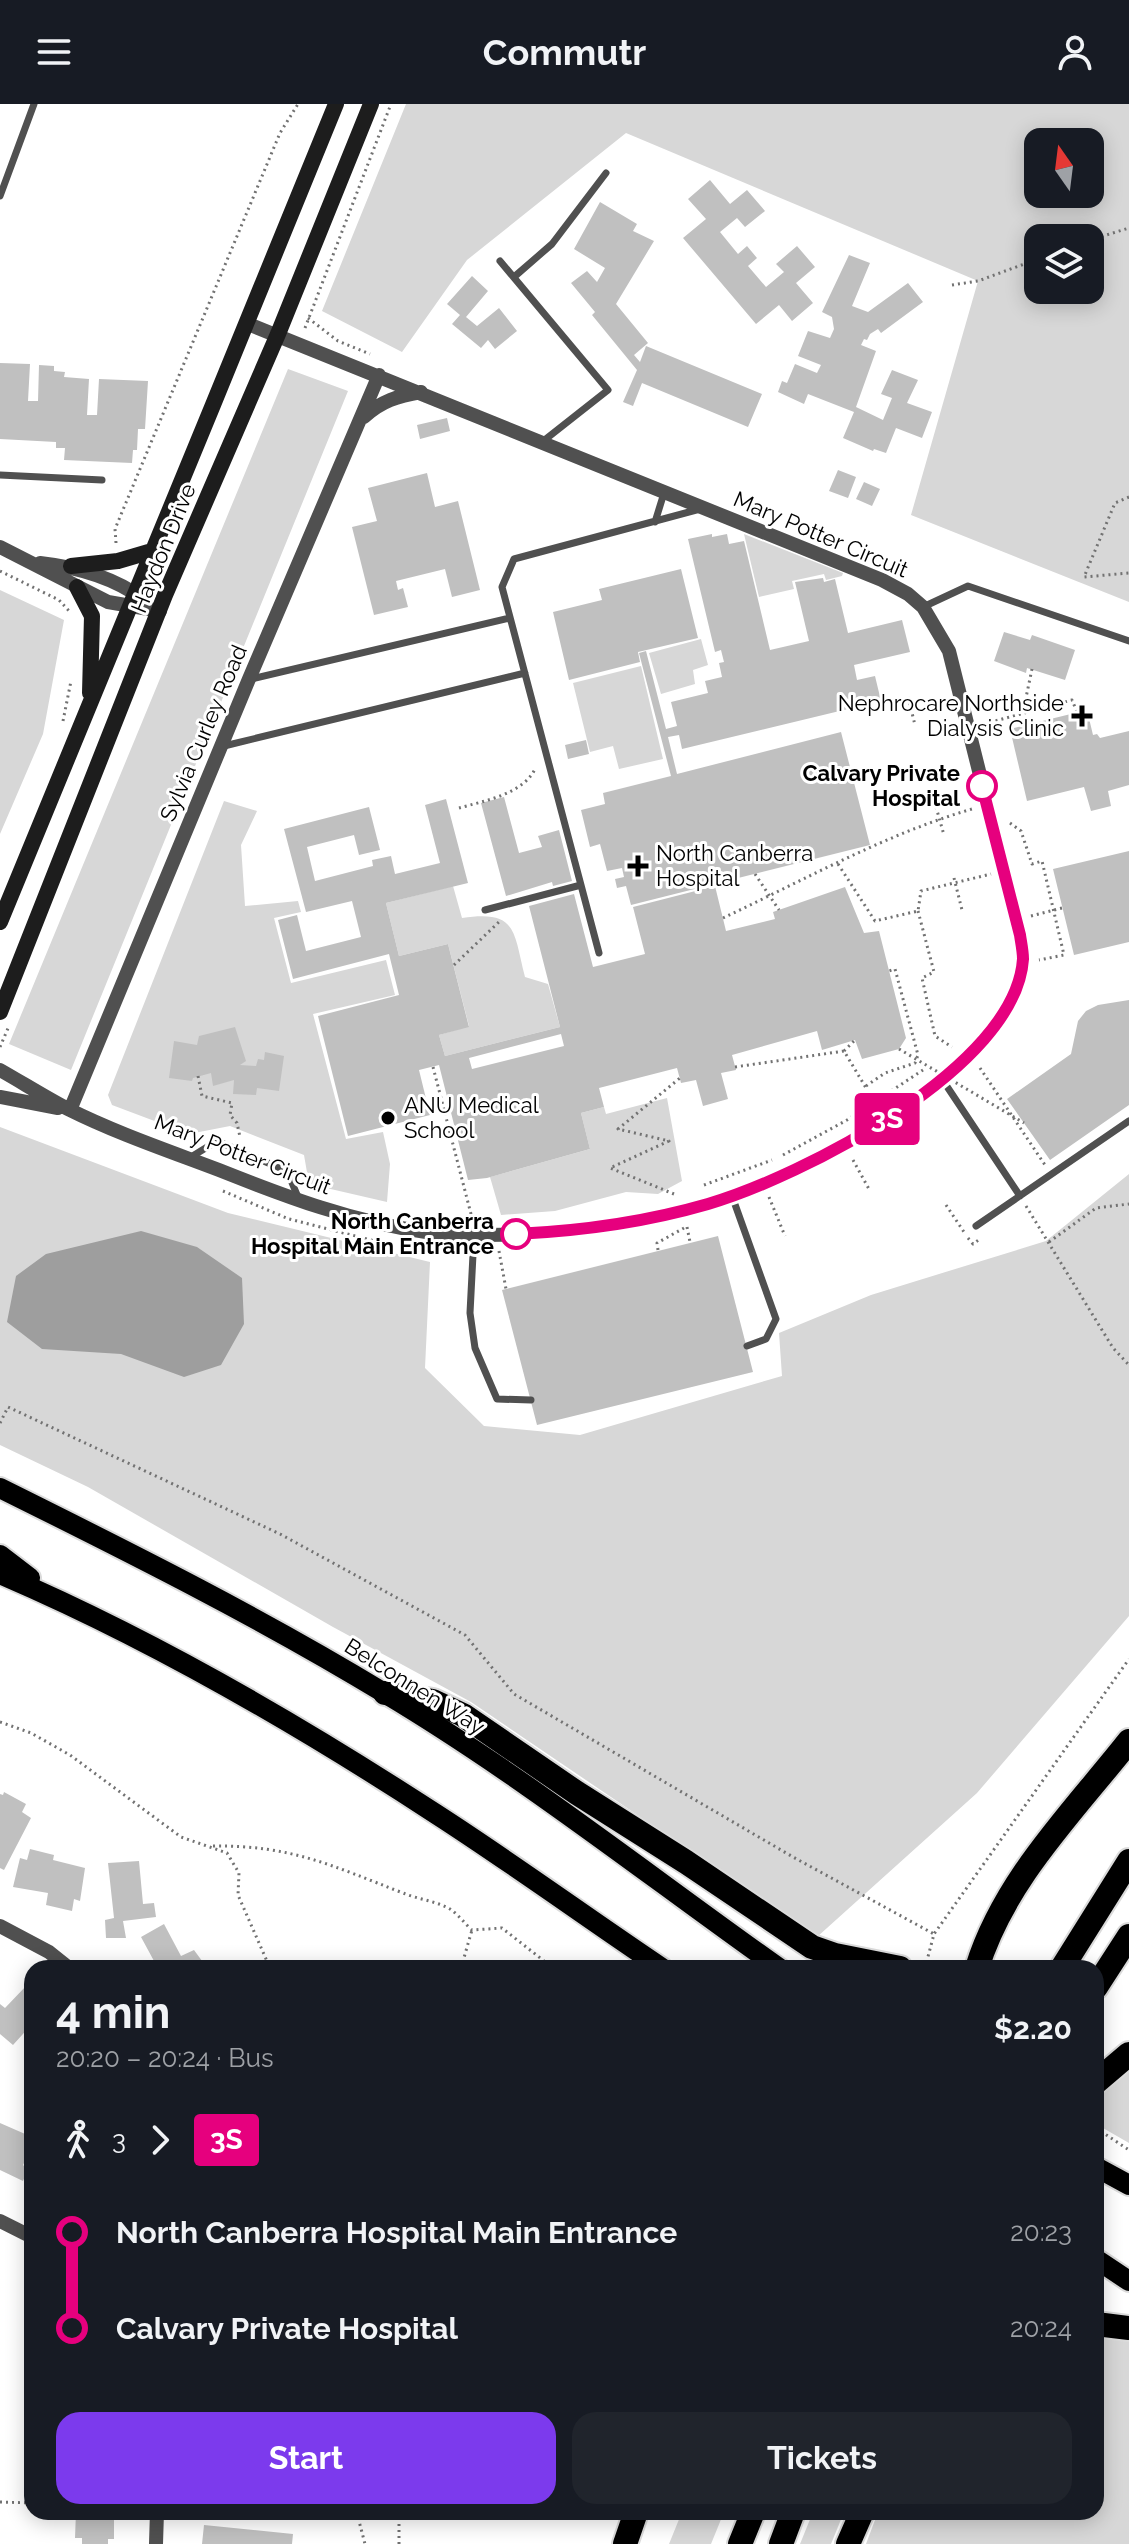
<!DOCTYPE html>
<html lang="en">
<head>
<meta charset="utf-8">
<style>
  :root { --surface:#171b24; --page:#20242c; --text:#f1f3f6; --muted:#9ea1a6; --accent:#7c3aed }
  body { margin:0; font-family:Raleway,sans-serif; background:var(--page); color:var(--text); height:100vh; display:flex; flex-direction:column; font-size:30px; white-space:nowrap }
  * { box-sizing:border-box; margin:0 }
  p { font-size:26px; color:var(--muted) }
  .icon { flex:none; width:44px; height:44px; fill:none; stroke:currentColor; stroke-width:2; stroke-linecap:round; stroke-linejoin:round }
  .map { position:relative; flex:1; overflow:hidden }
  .sheet { position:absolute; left:24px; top:1856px; width:1080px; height:560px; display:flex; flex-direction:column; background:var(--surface); border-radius:24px; box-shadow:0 4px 20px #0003 }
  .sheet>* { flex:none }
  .badge { padding:0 16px; border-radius:6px; font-size:28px; line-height:52px }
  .needle { width:52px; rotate:346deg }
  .buttons { position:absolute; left:1024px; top:24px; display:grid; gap:16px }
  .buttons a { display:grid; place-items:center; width:80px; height:80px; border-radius:16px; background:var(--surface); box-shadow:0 4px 20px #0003; font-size:40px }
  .map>.badge { position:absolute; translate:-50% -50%; box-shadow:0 0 0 4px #fff }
  .legs { display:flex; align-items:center; gap:12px; height:88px; padding:0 32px; font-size:26px }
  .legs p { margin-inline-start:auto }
  .head { display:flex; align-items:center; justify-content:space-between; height:136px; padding:0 32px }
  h1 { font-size:44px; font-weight:700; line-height:60px }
  .primary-button { display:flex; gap:16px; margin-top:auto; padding:16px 32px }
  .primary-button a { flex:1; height:92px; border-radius:24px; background:var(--accent); color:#fff; font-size:32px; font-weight:700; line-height:92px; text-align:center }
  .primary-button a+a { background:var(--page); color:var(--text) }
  ul { padding:0 32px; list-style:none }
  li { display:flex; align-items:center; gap:28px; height:96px; font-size:30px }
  li i { display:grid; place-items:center; width:12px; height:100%; margin:0 10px; background:currentColor }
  li i::after { content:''; width:20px; height:20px; margin:-10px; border:6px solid; border-radius:50%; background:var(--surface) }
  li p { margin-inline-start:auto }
  li:first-child i { background:linear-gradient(#0000 50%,currentColor 0) }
  li:last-child i { background:linear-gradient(currentColor 50%,#0000 0) }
  header { display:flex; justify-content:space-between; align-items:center; height:104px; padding:0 32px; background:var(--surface); font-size:36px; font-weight:700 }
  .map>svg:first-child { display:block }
</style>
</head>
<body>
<header><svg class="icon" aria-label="menu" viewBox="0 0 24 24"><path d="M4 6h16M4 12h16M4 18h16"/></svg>Commutr<svg class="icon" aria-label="person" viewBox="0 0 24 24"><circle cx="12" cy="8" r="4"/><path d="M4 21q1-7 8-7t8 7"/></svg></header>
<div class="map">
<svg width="1129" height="2440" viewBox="0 0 1129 2440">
  <rect width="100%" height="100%" fill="#fff"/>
  <path fill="#d7d7d7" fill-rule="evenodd" d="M406 0H1129V498L911 411 978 177 626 29 467 156 402 248 322 207ZM1038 38H1090V90H1038ZM1038 134H1090V186H1038Z
    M288 265 348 287 71 966 9 940Z
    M744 430 843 469 842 472 826 476 824 470 792 477 794 485 759 493Z
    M0 486 64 516 43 630 0 730Z
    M701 535 708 561 693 566 695 580 661 590 649 549Z
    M641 562 663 655 619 665 613 642 590 648 573 579Z
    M224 697 257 707 241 741 245 802 298 797 301 808 274 814 291 879 386 856 395 891 313 910 346 1035 383 1028 390 1060 387 1098 309 1080 304 1051 230 1022 189 1030 112 1001 108 991Z
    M453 782 462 814C518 806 513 827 525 873L548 880 560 923 445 952 439 931 469 922 448 840 399 852 386 799Z
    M667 994 682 1077 658 1090 626 1088 555 1107 501 1111 490 1073 590 1045 581 1009 604 1003 606 1010Z
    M0 1023 228 1109 430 1158 425 1264 484 1322 580 1331 782 1272 779 1229 871 1191 1046 1137 1129 1070V1512L977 1689 817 1833 471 1598 333 1523 88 1383 0 1341Z
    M1129 1964V2039L1096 2020V1990Z
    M1096 2234 1129 2237V2440H866L878 2408H1096Z
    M682 2408H724L711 2440H669Z
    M813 2408H844L831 2440H800Z"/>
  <path fill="#9e9e9e" d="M141 1127 197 1143 242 1174 244 1220 221 1261 184 1273 121 1250 42 1245 7 1218 16 1172 46 1150Z"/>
  <path fill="#c0c0c0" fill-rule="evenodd" d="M710 76 730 100 747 86 765 107 745 123 737 114 720 128 738 150 747 142 757 154 748 162 766 183 784 168 776 160 797 142 815 163 796 179 813 199 792 217 779 201 756 220 683 134 706 115 688 95Z
    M600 98 637 120 633 127 654 137 616 200 648 239 634 251 640 258 646 242 762 290 748 323 642 279 633 302 623 298 637 266 592 211 595 208 571 179 587 167 597 178 605 164 574 145Z
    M849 151 870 159 852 202 868 208 908 179 923 198 881 229 878 225 870 230 867 236 864 235 861 241 876 247 856 303 883 316 892 294 881 290 892 266 918 276 907 299 932 308 922 334 896 324 886 349 874 345 873 347 843 334 854 308 808 290 804 300 778 288 782 277 787 279 795 260 817 269 821 261 798 252 808 227 830 234 834 225 832 213 822 208Z
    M472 172 488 187 466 213 477 222 499 204 517 227 495 245 488 236 481 244 452 220 460 211 447 200Z
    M0 259 30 260 28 297H38L39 261 54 262V267L65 268 64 273 89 275 87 311H97L99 275 148 277 145 325H138L137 346H133L132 359 64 356 65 344H56V338L0 335Z
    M447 314 450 327 420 335 417 321Z
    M838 366 856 373 848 394 829 387Z
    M427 369 435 403 458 397 480 486 452 493 445 465 396 477 398 486 403 484 408 503 374 511 352 423 377 417 368 384Z
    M864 378 880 385 872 402 856 395Z
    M712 430V433L727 430 729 440 744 437 770 546 809 537 795 478 823 474 824 478 835 475 848 529 902 516 910 548 854 561 857 576 875 572 881 597 682 645 679 631 668 633 677 670 841 628 870 741 631 801 626 782 617 784 615 775 624 773 622 764 607 767 600 740 590 743 581 706 605 700 603 689 671 672 639 549 646 547 666 625 677 622 671 598 708 589 705 577 722 573 719 559 724 558 721 546 715 548 688 435Z
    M681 465 698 534 638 548 640 558 569 576 553 508 602 496 599 485Z
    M1004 528 1030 536 1032 531 1075 546 1065 576 1027 564 1026 569 994 557Z
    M1087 606 1093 631 1097 630 1100 634 1129 627V681L1108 687 1111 702 1091 707 1084 683 1027 697 1010 625Z
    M586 636 589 650 568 655 565 641Z
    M504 693 519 749 542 743 538 732 559 726 572 777 553 782 552 778 506 792 481 699Z
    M446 695 468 779 386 799 399 852 448 840 469 923 439 931 445 952 560 923 529 802 574 790 593 863 645 850 633 803 715 782 726 827 775 815 773 808 845 783 864 829 879 827 906 934 899 945 862 955 855 936 822 946 817 927 732 951 736 966 721 969 728 995 703 1002 696 976 681 979 677 964 599 984 604 1003 581 1009 590 1045 487 1074 468 1076 439 961 419 966 430 1011 348 1032 318 912 399 891 389 850 293 875 278 816 297 811 306 847 361 833 352 797 306 808 284 725 369 703 380 746 359 751 354 731 307 743 315 777 373 762 372 756 391 752 395 770 440 759 425 701ZM561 930 564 942 472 965 469 954Z
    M1129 747V838L1074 851 1053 765Z
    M1129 896V1001L1050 1056 1007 995 1071 950 1078 917 1086 907 1098 901Z
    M235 923 246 957 240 961 256 962 258 955 264 956 265 948 284 952 279 987 257 984 256 991 233 990 234 976 213 982 211 969 193 974 192 977 169 974 174 937 197 941 199 932Z
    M718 1132 753 1268 537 1321 502 1186Z
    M4 1688 26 1700 22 1708 31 1714 4 1766 0 1764V1690L3 1691Z
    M30 1745 54 1751 53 1756 85 1764 80 1797 74 1795 72 1807 46 1801 48 1789 13 1783 20 1754 27 1756Z
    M139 1757 143 1800 154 1799 156 1813 123 1817 126 1834H106L105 1816 114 1814 108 1759Z
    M164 1820 181 1852 194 1846 205 1861 199 1864H142L154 1857 141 1833Z
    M27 1881 32 1886V1920L13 1941 0 1930V1900L5 1904Z
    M0 2019 32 2033V2043L23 2061 28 2066 23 2077 0 2066Z
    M76 2408H114V2435H108V2440H82V2434H75Z
    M204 2421 293 2430 292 2440H202Z"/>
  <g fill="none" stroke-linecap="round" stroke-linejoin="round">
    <g stroke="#dbdbdb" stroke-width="24">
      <path id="primary" d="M0 1384C131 1449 261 1514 386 1590 523 1672 649 1772 779 1864
        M0 1451 30 1474
        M0 1470C152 1535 298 1620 436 1710 512 1759 586 1813 662 1864
        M1096 2063 1129 2081
        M1096 2155 1129 2177"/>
    </g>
    <g stroke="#dbdbdb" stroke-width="28">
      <path id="highway" d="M385 1589 433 1597 463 1611 577 1689 686 1758 812 1843 835 1851 900 1864
        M977 1864C1004 1776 1073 1708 1129 1637
        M1062 1864 1129 1757
        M1096 1883 1129 1832
        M1096 1978 1129 1950
        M1096 2220 1129 2224
        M625 2440 636 2408
        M740 2440 753 2408
        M781 2440 793 2408
        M848 2440 862 2408"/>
    </g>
    <path stroke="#727272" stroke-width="3" stroke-dasharray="2 4" stroke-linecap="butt" d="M1090 136 1129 124
      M952 181 978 177 1038 155
      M308 214 338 237 370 250
      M305 224 391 0
      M1129 393 1115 399 1084 473 1129 469
      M116 439 115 425 280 29 298 0
      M0 467 59 496 69 507
      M908 593 915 621
      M1023 608 1032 565
      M63 617 71 577
      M984 620 1072 596 1077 608
      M936 703 944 731
      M459 704C484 697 523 690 535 665
      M1010 719 1021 727 1032 760 1042 757 1064 851 1039 856
      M838 760 875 817 918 807 921 787 991 770
      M755 770 779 806
      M954 774 962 806
      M918 807 934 868 922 874 935 932 952 943
      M1031 812 1062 804
      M723 814C804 776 886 730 972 705
      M454 861 501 816
      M0 943 9 922
      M844 947 855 936
      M433 963 472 1114
      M735 963 844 947 875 999
      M980 964 1045 1061
      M198 972 202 992 232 999 230 1011 237 1019 240 1033
      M866 982 885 969 915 959 918 951 895 865 889 867
      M783 1051 847 1016 923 966
      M853 1056 870 1087
      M704 1081 772 1056
      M223 1087 289 1115 379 1138
      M674 1090 610 1064 669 1037 618 1025 680 974
      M769 1093 785 1132
      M946 1101 964 1128
      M1026 1102 1113 1244 1129 1261
      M687 1123 690 1138
      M968 1134 973 1140 980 1135
      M1049 1138 1096 1104 1129 1100
      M658 1146 657 1139 684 1124
      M499 1147 506 1185
      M0 1319 8 1303 280 1430 465 1531 514 1590 793 1753 934 1830
      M0 1618 31 1629 70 1651 181 1733 227 1749 239 1769 238 1791 270 1864
      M213 1742C291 1741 333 1762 403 1789 417 1795 436 1797 450 1805 458 1810 465 1820 472 1826L502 1824 553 1864
      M461 1864 472 1826
      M925 1864 934 1830 1129 1555
      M1096 2024 1129 2046
      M0 2398 32 2399
      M360 2408 359 2417 365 2440
      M399 2440V2408"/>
    <path stroke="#505050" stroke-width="7" d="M0 92 34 0
      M500 157 608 286 542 338
      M514 173 552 140 606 69
      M0 371 102 376
      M655 418 664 389
      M923 503 968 482 1129 537
      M251 575 510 514
      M224 642 525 569
      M485 806 581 781
      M599 849 502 483 514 455 700 405
      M942 975 1020 1092
      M191 1053 217 1037 287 1067 298 1093
      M732 1092 776 1215 766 1235 747 1242
      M976 1122 1129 1017
      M474 1131 470 1209 475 1244 497 1295 531 1296"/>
    <path stroke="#505050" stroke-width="14" d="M364 313C381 297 398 292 421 288
      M0 443 108 498 160 507
      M40 459C76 463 113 473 143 495
      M0 966C23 979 45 993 68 1005 116 1029 169 1047 219 1066 287 1093 353 1118 426 1128 460 1132 495 1131 529 1130 667 1123 799 1079 911 998 955 966 1019 915 1023 855 1023 847 1021 838 1020 831L949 547 923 503 908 490 882 476 248 220
      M0 993 58 1004
      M70 1006 249 575 379 271
      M0 1822 49 1848 69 1864
      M0 2117 32 2133
      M156 2440 157 2408"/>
    <path stroke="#1d1d1d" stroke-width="16" d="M71 462 118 457 152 447
      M77 483 92 512 90 589
      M0 818C112 546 225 273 336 0
      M0 908 165 491 278 230 371 0"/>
    <use href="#primary" stroke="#000" stroke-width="20"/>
    <use href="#highway" stroke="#000" stroke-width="24"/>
    <path stroke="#727272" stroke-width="3" stroke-dasharray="2 4" stroke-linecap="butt" d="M899 945 1024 1019"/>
  </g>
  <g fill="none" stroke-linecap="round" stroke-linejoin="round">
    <g stroke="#fff" stroke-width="18">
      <path id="line-1" d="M516 1130C581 1127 646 1118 708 1100 800 1073 1016 964 1023 855 1023 847 1021 838 1020 831L982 682"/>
    </g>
    <use href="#line-1" stroke="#e6007e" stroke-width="12"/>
  </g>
  <g fill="#000" stroke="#fff" stroke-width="3">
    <path d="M1078 600h8v8h8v8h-8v8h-8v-8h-8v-8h8z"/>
    <path d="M634 750h8v8h8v8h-8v8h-8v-8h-8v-8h8z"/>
    <circle cx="388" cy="1014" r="8"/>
  </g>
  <g fill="#fff" stroke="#e6007e" stroke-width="4">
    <circle cx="982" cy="682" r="14"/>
    <circle cx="516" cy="1130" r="14"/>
  </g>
  <g text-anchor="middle" stroke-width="6" stroke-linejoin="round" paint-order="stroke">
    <g font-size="22" fill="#000" stroke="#fff">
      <text transform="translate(821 430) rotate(23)" y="8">Mary Potter Circuit</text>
      <text transform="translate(163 444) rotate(-68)" y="8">Haydon Drive</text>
      <text transform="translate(203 629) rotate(-67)" y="8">Sylvia Curley Road</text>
      <text transform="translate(243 1050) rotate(21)" y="8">Mary Potter Circuit</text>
      <text transform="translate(415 1582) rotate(32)" y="8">Belconnen Way</text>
    </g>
    <g font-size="22" fill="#000" stroke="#fff" text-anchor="start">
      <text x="1064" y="607" text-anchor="end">Nephrocare Northside<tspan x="1064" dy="25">Dialysis Clinic</tspan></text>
      <text x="656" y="757">North Canberra<tspan x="656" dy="25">Hospital</tspan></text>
      <text x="404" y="1009">ANU Medical<tspan x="404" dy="25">School</tspan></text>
    </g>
    <g font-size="22" font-weight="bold" fill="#000" stroke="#fff" text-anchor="end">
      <text x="960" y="677">Calvary Private<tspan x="960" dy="25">Hospital</tspan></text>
      <text x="494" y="1125">North Canberra<tspan x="494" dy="25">Hospital Main Entrance</tspan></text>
    </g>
  </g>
</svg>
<div class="buttons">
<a><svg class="needle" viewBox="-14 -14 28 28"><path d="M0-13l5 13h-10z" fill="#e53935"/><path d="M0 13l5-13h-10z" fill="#9ea1a6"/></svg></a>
<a><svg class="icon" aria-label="layers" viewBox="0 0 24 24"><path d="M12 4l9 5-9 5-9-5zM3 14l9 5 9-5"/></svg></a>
</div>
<b class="badge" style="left:887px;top:1015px;background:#e6007e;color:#fff">3S</b>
<section class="sheet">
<div class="head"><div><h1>4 min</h1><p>20:20 – 20:24 · Bus</p></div><b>$2.20</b></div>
<div class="legs"><svg class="icon" aria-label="walk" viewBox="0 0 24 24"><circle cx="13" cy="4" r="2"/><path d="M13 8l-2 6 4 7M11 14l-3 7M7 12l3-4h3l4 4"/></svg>3<svg class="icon" aria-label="forward" viewBox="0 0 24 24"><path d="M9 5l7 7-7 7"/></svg><b class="badge" style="background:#e6007e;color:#fff">3S</b></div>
<ul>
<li><i style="color:#e6007e"></i><b>North Canberra Hospital Main Entrance</b><p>20:23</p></li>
<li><i style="color:#e6007e"></i><b>Calvary Private Hospital</b><p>20:24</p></li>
</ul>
<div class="primary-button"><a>Start</a><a>Tickets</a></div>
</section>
</div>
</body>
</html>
